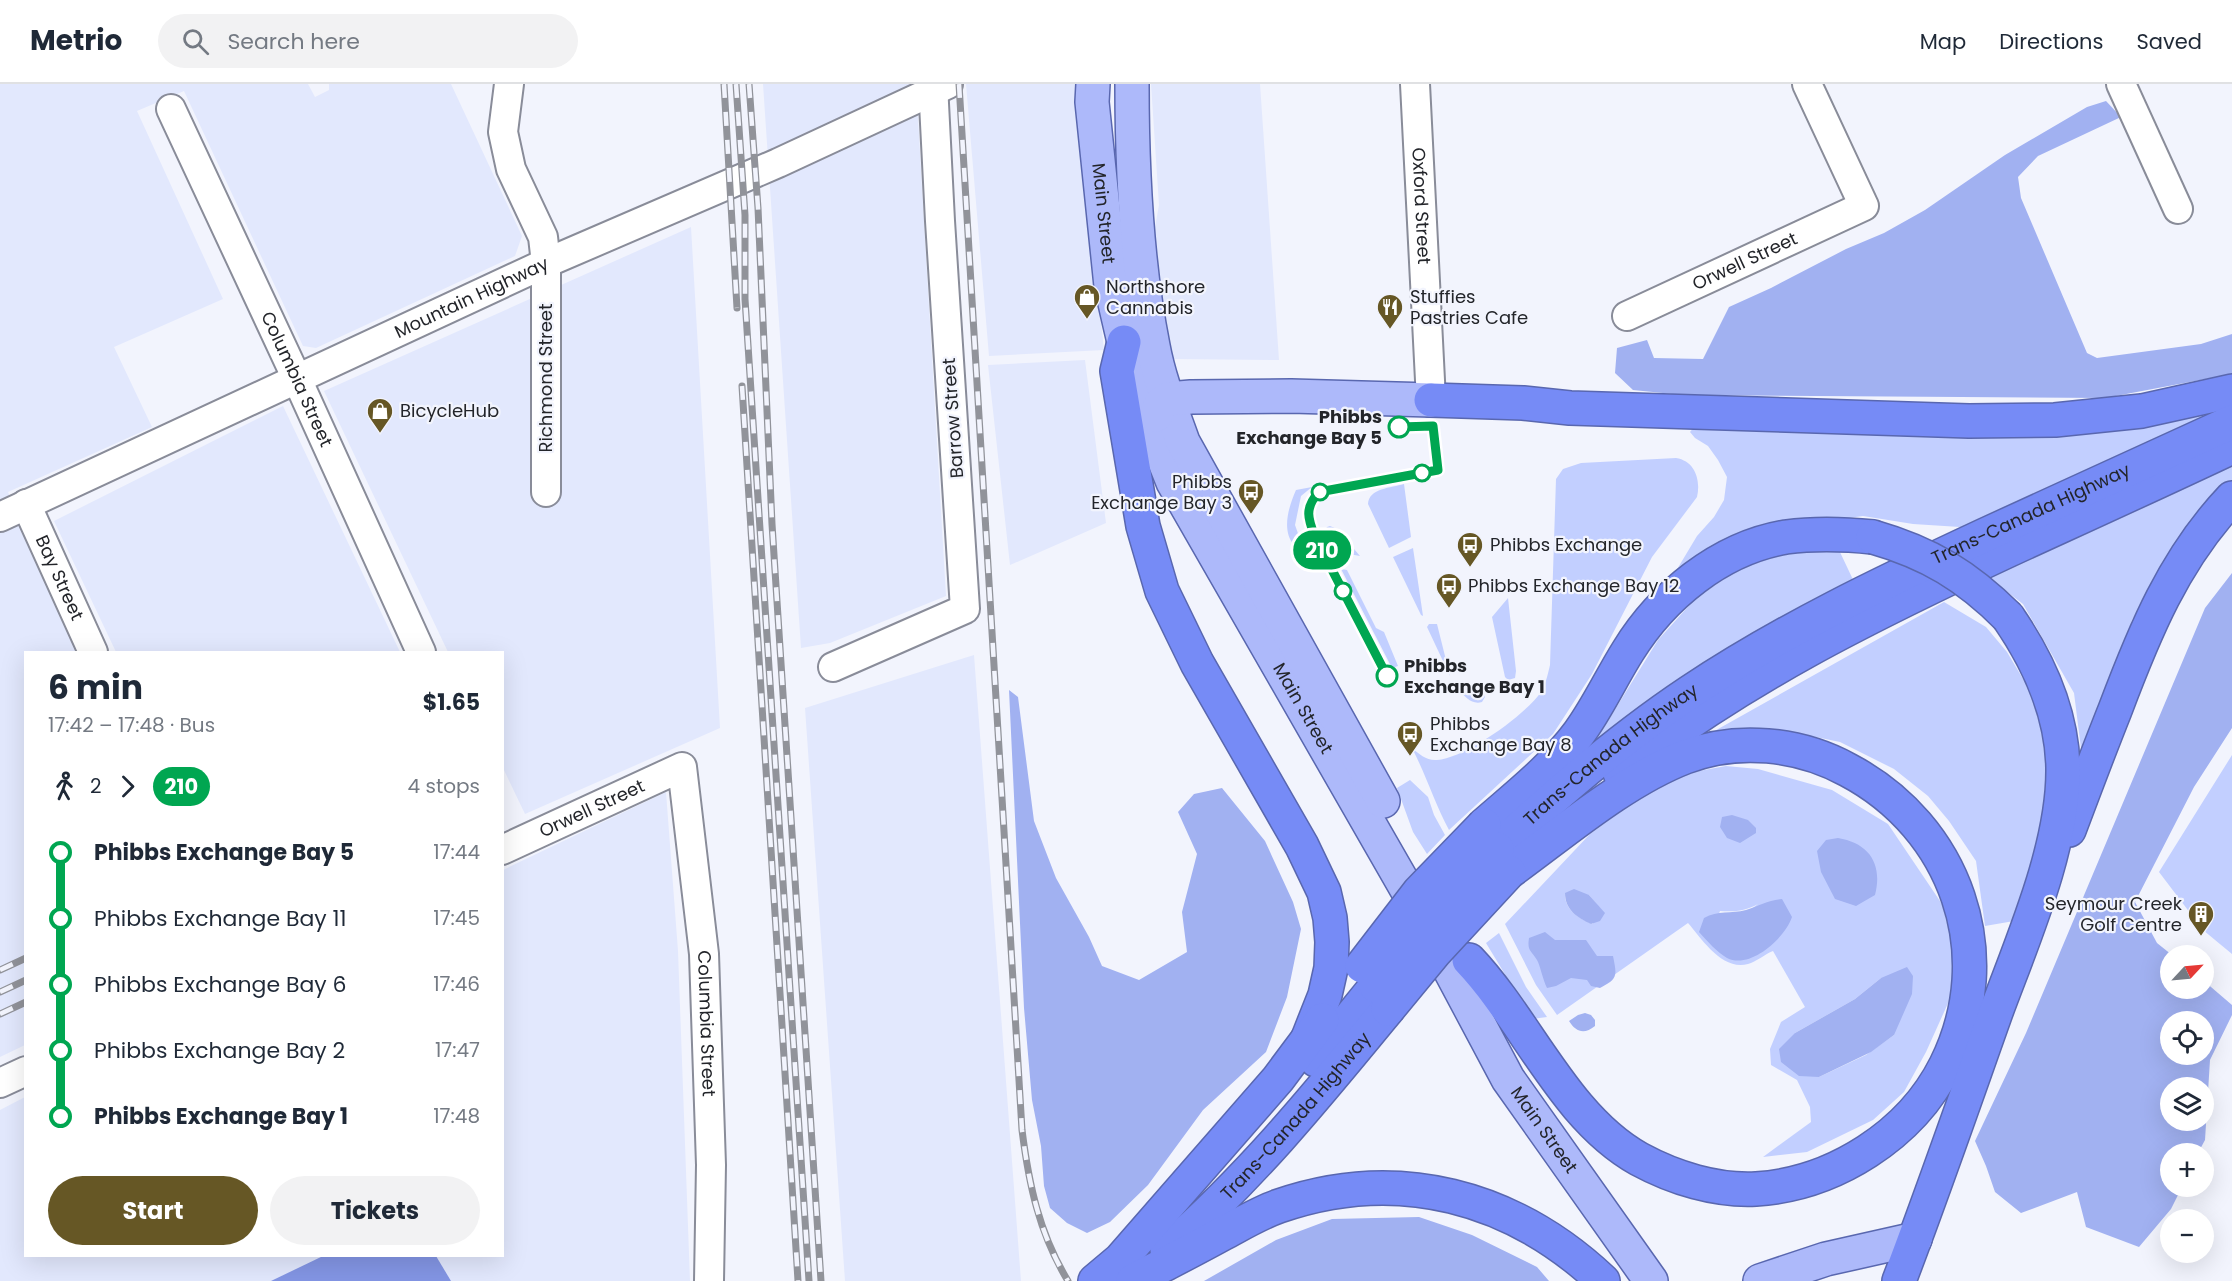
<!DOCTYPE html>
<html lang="en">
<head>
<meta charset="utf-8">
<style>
  :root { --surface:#fff; --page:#f2f2f3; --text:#1f2937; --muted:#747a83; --line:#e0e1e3; --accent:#665725 }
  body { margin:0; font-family:Poppins,sans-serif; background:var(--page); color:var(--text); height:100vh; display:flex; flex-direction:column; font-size:22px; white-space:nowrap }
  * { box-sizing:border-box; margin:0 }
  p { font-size:20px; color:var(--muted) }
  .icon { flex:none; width:33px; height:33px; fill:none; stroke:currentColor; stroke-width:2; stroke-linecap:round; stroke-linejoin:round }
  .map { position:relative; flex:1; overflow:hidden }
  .panel { position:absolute; left:24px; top:567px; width:480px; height:606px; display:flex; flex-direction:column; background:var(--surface); border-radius:0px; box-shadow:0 6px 24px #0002 }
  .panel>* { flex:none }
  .badge { padding:0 12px; border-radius:20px; font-size:21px; line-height:39px }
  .needle { width:39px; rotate:64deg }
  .controls { position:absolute; left:2160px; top:861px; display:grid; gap:12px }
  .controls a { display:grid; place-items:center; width:54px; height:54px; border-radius:50%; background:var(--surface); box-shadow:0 6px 24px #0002; font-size:30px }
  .map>.badge { position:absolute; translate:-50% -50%; box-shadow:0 0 0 3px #fff }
  .legs { display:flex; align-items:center; gap:9px; height:66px; padding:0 24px; font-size:20px }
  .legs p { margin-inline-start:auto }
  .head { display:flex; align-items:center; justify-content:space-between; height:102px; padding:0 24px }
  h1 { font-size:33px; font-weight:700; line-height:45px }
  .cta { display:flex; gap:12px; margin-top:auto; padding:12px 24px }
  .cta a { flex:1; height:69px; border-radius:36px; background:var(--accent); color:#fff; font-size:24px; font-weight:700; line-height:69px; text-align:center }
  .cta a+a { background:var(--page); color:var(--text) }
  ul { padding:0 24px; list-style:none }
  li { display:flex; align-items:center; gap:21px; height:66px; font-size:22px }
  li i { display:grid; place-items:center; width:9px; height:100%; margin:0 8px; background:currentColor }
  li i::after { content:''; width:15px; height:15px; margin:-8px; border:4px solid; border-radius:50%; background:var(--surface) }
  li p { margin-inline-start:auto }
  li:first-child i { background:linear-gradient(#0000 50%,currentColor 0) }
  li:last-child i { background:linear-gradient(currentColor 50%,#0000 0) }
  header { display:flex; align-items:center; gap:36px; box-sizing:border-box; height:84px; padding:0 30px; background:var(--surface); border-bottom:2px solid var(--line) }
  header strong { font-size:28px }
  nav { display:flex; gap:33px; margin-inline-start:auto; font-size:21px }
  .search { width:420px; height:54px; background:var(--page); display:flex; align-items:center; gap:15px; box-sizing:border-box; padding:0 21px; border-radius:33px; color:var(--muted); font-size:22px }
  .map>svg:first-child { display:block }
</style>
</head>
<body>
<header>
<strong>Metrio</strong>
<div class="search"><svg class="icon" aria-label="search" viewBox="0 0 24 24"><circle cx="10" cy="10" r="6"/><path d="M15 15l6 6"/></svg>Search here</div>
<nav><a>Map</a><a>Directions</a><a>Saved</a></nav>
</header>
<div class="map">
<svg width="2232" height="1197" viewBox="0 0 2232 1197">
  <rect width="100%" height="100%" fill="#f2f4fd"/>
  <path fill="#e2e8fd" d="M0 0H308L315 13 329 6V0H451L522 152 515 172 316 264 303 262 184 7 137 27 223 215 114 263 152 343 8 408 77 568H26L25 961 0 973Z
    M763 0H916L946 512 830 559 801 564Z
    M966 0H1080L1082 62 1104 266 989 272Z
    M1151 0H1260L1279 276 1171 275 1166 263 1153 154 1159 121Z
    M691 143 720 644 525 730 503 684 502 568H448L324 307Z
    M1085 276 1106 439 1010 481 988 281Z
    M283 322 400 568H116L54 437Z
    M974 571 1021 1197H845L805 624Z
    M666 708 678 867 690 1197H444L435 1172H502L503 786Z
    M25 1013 26 1172H338L281 1197H0V1026Z"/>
  <path fill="#c2cfff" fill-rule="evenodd" d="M2232 326 1979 447 1960 443 1913 440 1863 432 1782 443 1661 512 1697 452 1714 433 1724 416 1727 393 1718 376 1708 362 1695 354 1690 348 1696 341Z
    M1676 374C1695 377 1701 396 1697 413L1652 473 1592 590 1553 650 1449 746C1435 720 1426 691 1412 664 1419 670 1427 677 1437 676 1466 674 1525 631 1541 608 1546 600 1548 589 1550 581L1556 395 1563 385 1581 379Z
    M2232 377V396L2203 427 2178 462 2132 536 2084 688 2074 609 2023 520 1984 490Z
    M1404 400 1411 453 1389 464 1368 420C1369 404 1391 404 1404 400Z
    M1312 403 1301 412 1295 441 1300 455 1314 473C1308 470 1298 466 1294 461 1281 446 1289 422 1296 406Z
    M1330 442 1337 445 1360 472 1333 467 1324 448 1327 443Z
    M1413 464 1423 532 1421 531 1393 473Z
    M1839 466 1856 502 1588 669 1658 556 1695 515 1733 489 1780 468Z
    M1341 485 1347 486 1376 544 1384 548 1398 582 1392 584Z
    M1508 514 1516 587 1515 594 1508 596 1505 593 1492 533Z
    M1944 518 1986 543 2007 568 2029 605 2050 672 2042 765 2014 837 1985 842 1976 777 1949 737 1928 712 1894 685 1840 658 1792 648 1756 644 1702 654Z
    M1429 540H1437L1450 592 1427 543Z
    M1481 602 1485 613 1482 618C1472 621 1465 613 1459 606Z
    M2232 671V870L2203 846 2159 788Z
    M1726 682 1758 685 1832 706 1888 740 1942 820 1957 876 1949 917 1926 968 1904 1008 1873 1036 1807 1068 1763 1073 1811 1038 1810 1023 1797 996 1771 981 1770 965 1781 938 1805 923 1773 867C1765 870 1756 878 1748 880 1722 887 1702 855 1688 839L1557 931 1536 901 1505 840 1590 750 1638 714 1688 689ZM1565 810 1589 811 1604 829 1592 840C1578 834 1565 826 1565 810ZM1758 820 1708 857 1720 827C1735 828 1745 827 1758 820ZM1881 894 1894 951 1866 971 1819 993 1795 949 1855 915Z
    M1410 696 1428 713 1434 731 1445 751 1427 770 1413 748 1397 704Z
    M1499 849 1526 903 1547 933 1532 935 1486 859Z"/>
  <path fill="#a1b1f1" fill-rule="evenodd" d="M2106 17 2121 33 2038 72 2018 93 2021 114 2087 269 2097 274 2201 260 2232 250V290L2105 314 1683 311 1633 306 1615 289 1617 264 1647 256 1654 274 1703 275 1729 223 1771 204 1846 165 1884 149 1925 126 2005 71 2087 23Z
    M2232 489V644L2194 703 2135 818 2157 859 2172 871 2170 872V904H2204V897L2232 921V931L2210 976 2205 1056 2198 1069 2170 1070V1102L2182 1103 2171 1125 2139 1163 2086 1143 2077 1108 2021 1129 1995 1108 1986 1082 1975 1057 2026 949 2205 524ZM2170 938H2204V970H2170ZM2170 1004H2204V1036H2170Z
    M1009 606 1018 613 1034 737 1056 794 1089 853 1102 882 1139 896 1187 868 1182 828 1197 770 1178 728 1194 710 1222 704 1265 757 1293 818 1301 845 1287 913 1266 968 1203 1026 1148 1101 1110 1138 1087 1149 1067 1139 1050 1124 1044 1102 1041 1062 1032 1016 1024 924Z
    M1732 731 1748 736 1756 744V749L1740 759 1727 754 1720 743 1722 733Z
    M1838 754C1869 759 1883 780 1875 811L1856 822 1835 815 1821 788 1817 767 1826 756Z
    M1574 805 1589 811 1605 829 1600 837 1591 840C1578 834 1565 826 1565 809Z
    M1782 815 1792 833C1785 854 1750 886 1727 874 1717 868 1707 857 1699 848L1704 834C1718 826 1731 830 1746 826 1759 822 1768 816 1782 815Z
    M1545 848 1555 856H1586L1597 872H1613C1617 892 1618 895 1600 904L1591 902 1587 896 1571 894 1556 902 1547 904C1543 896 1540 881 1537 876 1531 866 1527 867 1529 854Z
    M1907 883 1913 892 1912 910 1894 951 1871 968 1819 993 1799 992 1781 978 1779 965 1795 949 1855 915 1881 894Z
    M1585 929 1591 931 1595 936V942C1584 951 1576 948 1569 937L1578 931Z
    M1419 1133 1472 1151 1537 1183 1549 1197H1204L1276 1156 1332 1135Z"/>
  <path fill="#8395e4" d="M323 1172H436L451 1197H271Z"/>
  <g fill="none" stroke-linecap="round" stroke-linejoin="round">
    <g stroke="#898c99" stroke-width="32">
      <g id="minor">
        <path d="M509 0 503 48 511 85 543 153 546 179V408"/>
        <path id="s1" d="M1415 0 1431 316"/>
        <path d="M2121 0 2178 125"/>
        <path id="s2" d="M171 25 297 295 421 568"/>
        <path id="s3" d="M1627 232 1864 122 1807 0"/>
        <path id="s4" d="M26 420 93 568"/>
        <path id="s5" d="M0 433 546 179 778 79 948 0"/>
        <path d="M833 583 965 525 940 137 933 0"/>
        <path id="s6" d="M502 766 682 683 704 870 711 1081 709 1197"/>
        <path d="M0 999 26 987"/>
      </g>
    </g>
    <g stroke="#5967af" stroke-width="36">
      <g id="major">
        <path id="s7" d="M1093 0 1092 18 1111 202 1124 258 1141 318 1173 398 1409 809 1508 995 1651 1197"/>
        <path d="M1132 0C1132 87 1136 177 1153 262 1159 295 1172 327 1183 358L1383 717"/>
        <path d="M1156 331 1161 320 1168 315 1191 313 1291 312 1431 316"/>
        <path d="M1760 1197 1826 1175 1915 1155"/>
      </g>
    </g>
    <g stroke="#5967af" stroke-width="36">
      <g id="highway">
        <path d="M1124 258 1117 287 1143 442 1162 507 1197 579 1302 762 1324 808 1330 834 1332 858 1331 884 1325 911 1308 954"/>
        <path d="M1431 316 1523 319 1570 324 1969 337 2055 336 2142 327 2232 307"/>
        <path d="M1620 689C1741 594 1870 531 2009 466 2083 432 2158 398 2232 363"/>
        <path d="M1484 741C1517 712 1553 684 1579 649 1598 623 1611 594 1628 567 1662 512 1720 464 1786 453 1816 449 1844 450 1873 453"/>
        <path d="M2069 746C2084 706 2099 666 2115 626 2144 549 2174 475 2232 414"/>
        <path id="s8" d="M1497 765C1558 708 1621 654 1690 608 1783 546 1884 498 1985 451 2068 413 2150 375 2232 338"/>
        <path d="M1469 876C1527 937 1564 1033 1639 1075 1674 1094 1716 1107 1756 1105 1834 1100 1911 1051 1946 981 2001 870 1956 743 1848 686 1799 659 1737 653 1685 673 1623 697 1563 749 1509 788"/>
        <path d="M1316 976 1376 902"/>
        <path id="s9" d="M1167 1166C1250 1094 1319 1009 1388 925"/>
        <path d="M1095 1197 1120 1176 1278 995 1322 936"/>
        <path d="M1133 1197C1163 1181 1193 1166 1222 1150 1241 1140 1259 1129 1279 1122 1398 1081 1513 1112 1603 1197"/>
        <path d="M1899 1197C1933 1108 1964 1018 1996 928 2023 855 2064 762 2063 684 2062 628 2039 578 2008 533"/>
      </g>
    </g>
    <use href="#minor" stroke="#fff" stroke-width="28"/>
    <use href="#major" stroke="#adb9fa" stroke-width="33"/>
    <use href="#highway" stroke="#768bf6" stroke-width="33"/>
    <g stroke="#91939a" stroke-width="7">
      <path id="rail" d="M724 0 737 224
        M736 0 745 131V215L809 1197
        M749 0 758 124 772 440 821 1197
        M959 0 1022 1046C1029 1101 1039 1149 1068 1197
        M742 302 798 1197
        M0 886 26 874
        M0 908 26 896
        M0 930 26 918"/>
    </g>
    <use href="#rail" stroke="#f2f4fd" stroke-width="4.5" stroke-dasharray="14" stroke-linecap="butt"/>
    <g stroke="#5967af" stroke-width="36" stroke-linecap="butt">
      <path id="highway-bridge" d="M1873 453C1929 469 1967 492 2008 533
        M1362 882 1419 808 1484 741
        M1376 902 1417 852 1497 765
        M1388 925 1435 868 1509 788"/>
    </g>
    <use href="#highway-bridge" stroke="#768bf6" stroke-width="33"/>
  </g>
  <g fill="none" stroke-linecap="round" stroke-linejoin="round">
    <g stroke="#fff" stroke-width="14">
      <path id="line-1" d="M1387 592 1315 453C1308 435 1304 424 1319 408L1438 386 1433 342 1399 343"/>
    </g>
    <use href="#line-1" stroke="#00a651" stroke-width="9"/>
  </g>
  <defs>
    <g id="shop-pin" transform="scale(1.35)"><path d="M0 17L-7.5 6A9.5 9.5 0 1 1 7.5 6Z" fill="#665725" stroke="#f2f4fd"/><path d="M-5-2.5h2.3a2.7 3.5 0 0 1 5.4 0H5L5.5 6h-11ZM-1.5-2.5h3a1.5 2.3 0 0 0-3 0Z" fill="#fff"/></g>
    <g id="restaurant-pin" transform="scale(1.35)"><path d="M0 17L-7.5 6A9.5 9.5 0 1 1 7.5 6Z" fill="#665725" stroke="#f2f4fd"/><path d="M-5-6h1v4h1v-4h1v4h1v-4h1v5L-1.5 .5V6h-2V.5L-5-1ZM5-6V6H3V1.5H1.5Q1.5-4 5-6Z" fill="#fff"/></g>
    <g id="bus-pin" transform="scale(1.35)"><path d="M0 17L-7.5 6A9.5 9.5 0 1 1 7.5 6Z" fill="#665725" stroke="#f2f4fd"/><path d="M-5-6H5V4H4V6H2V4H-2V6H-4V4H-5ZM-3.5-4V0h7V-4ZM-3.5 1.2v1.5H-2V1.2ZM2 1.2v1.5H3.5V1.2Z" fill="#fff"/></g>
    <g id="building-pin" transform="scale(1.35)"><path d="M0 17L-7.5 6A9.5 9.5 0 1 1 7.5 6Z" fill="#665725" stroke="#f2f4fd"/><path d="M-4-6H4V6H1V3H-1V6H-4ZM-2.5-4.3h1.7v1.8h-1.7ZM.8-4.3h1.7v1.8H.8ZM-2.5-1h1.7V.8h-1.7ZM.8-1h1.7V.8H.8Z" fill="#fff"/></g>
  </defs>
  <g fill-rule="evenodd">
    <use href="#shop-pin" x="1087" y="213"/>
    <use href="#restaurant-pin" x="1390" y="223"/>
    <use href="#shop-pin" x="380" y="327"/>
    <use href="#bus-pin" x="1251" y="408"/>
    <use href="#bus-pin" x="1470" y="461"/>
    <use href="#bus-pin" x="1449" y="502"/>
    <use href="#bus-pin" x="1410" y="650"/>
    <use href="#building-pin" x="2201" y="830"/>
  </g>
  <g fill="#fff" stroke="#00a651" stroke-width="3">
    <circle cx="1399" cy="343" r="10"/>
    <circle cx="1422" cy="389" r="8"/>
    <circle cx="1320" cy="408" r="8"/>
    <circle cx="1343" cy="507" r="8"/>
    <circle cx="1387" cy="592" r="10"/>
  </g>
  <g text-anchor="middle" stroke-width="4.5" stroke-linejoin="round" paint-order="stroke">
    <g font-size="18" fill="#23252a" stroke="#f2f4fd">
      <text dy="6" stroke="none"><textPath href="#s1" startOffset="122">Oxford Street</textPath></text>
      <text dy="6" stroke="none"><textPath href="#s7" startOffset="130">Main Street</textPath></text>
      <text dy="6" stroke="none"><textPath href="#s3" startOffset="130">Orwell Street</textPath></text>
      <text dy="6" stroke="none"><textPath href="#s5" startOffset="520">Mountain Highway</textPath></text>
      <text transform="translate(546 294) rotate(-90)" y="6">Richmond Street</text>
      <text dy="6" stroke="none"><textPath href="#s2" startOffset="298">Columbia Street</textPath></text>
      <text transform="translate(953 334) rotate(-94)" y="6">Barrow Street</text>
      <text dy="6" stroke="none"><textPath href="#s8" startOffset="634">Trans-Canada Highway</textPath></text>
      <text dy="6" stroke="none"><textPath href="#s4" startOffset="81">Bay Street</textPath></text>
      <text dy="6" stroke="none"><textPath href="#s7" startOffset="670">Main Street</textPath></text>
      <text dy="6" stroke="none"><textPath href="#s8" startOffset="148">Trans-Canada Highway</textPath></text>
      <text dy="6" stroke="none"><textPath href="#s6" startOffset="99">Orwell Street</textPath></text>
      <text dy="6" stroke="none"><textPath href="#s6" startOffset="456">Columbia Street</textPath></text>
      <text dy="6" stroke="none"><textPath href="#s9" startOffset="186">Trans-Canada Highway</textPath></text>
      <text dy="6" stroke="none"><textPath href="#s7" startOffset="1156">Main Street</textPath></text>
    </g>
    <g font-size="18" fill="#23252a" stroke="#f2f4fd" text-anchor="start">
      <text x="1106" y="209">Northshore<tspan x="1106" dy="21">Cannabis</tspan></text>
      <text x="1410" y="219">Stuffies<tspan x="1410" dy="21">Pastries Cafe</tspan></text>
      <text x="400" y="333">BicycleHub</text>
      <text x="1232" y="404" text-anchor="end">Phibbs<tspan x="1232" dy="21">Exchange Bay 3</tspan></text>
      <text x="1490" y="467">Phibbs Exchange</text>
      <text x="1468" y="508">Phibbs Exchange Bay 12</text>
      <text x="1430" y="646">Phibbs<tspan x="1430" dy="21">Exchange Bay 8</tspan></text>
      <text x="2182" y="826" text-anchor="end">Seymour Creek<tspan x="2182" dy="21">Golf Centre</tspan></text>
    </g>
    <g font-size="18" font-weight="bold" fill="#23252a" stroke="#f2f4fd" text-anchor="end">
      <text x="1382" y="339">Phibbs<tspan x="1382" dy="21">Exchange Bay 5</tspan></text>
      <text x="1404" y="588" text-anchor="start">Phibbs<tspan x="1404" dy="21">Exchange Bay 1</tspan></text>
    </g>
  </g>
</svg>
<div class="controls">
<a><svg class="needle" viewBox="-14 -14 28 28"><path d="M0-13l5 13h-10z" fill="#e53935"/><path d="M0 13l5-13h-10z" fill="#747a83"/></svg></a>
<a><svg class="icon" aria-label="locate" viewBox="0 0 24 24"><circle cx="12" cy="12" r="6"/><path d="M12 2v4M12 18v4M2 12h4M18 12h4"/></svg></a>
<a><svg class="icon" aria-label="layers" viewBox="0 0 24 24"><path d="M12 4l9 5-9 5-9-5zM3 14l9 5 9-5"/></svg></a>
<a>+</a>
<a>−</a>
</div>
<b class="badge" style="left:1322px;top:466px;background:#00a651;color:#fff">210</b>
<section class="panel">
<div class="head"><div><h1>6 min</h1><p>17:42 – 17:48 · Bus</p></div><b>$1.65</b></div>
<div class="legs"><svg class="icon" aria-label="walk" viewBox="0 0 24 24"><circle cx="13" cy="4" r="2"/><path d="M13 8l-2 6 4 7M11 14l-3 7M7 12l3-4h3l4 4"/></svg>2<svg class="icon" aria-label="forward" viewBox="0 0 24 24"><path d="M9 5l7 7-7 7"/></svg><b class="badge" style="background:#00a651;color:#fff">210</b><p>4 stops</p></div>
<ul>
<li><i style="color:#00a651"></i><b>Phibbs Exchange Bay 5</b><p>17:44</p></li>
<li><i style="color:#00a651"></i><span>Phibbs Exchange Bay 11</span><p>17:45</p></li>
<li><i style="color:#00a651"></i><span>Phibbs Exchange Bay 6</span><p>17:46</p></li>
<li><i style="color:#00a651"></i><span>Phibbs Exchange Bay 2</span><p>17:47</p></li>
<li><i style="color:#00a651"></i><b>Phibbs Exchange Bay 1</b><p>17:48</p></li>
</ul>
<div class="cta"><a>Start</a><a>Tickets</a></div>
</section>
</div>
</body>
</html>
